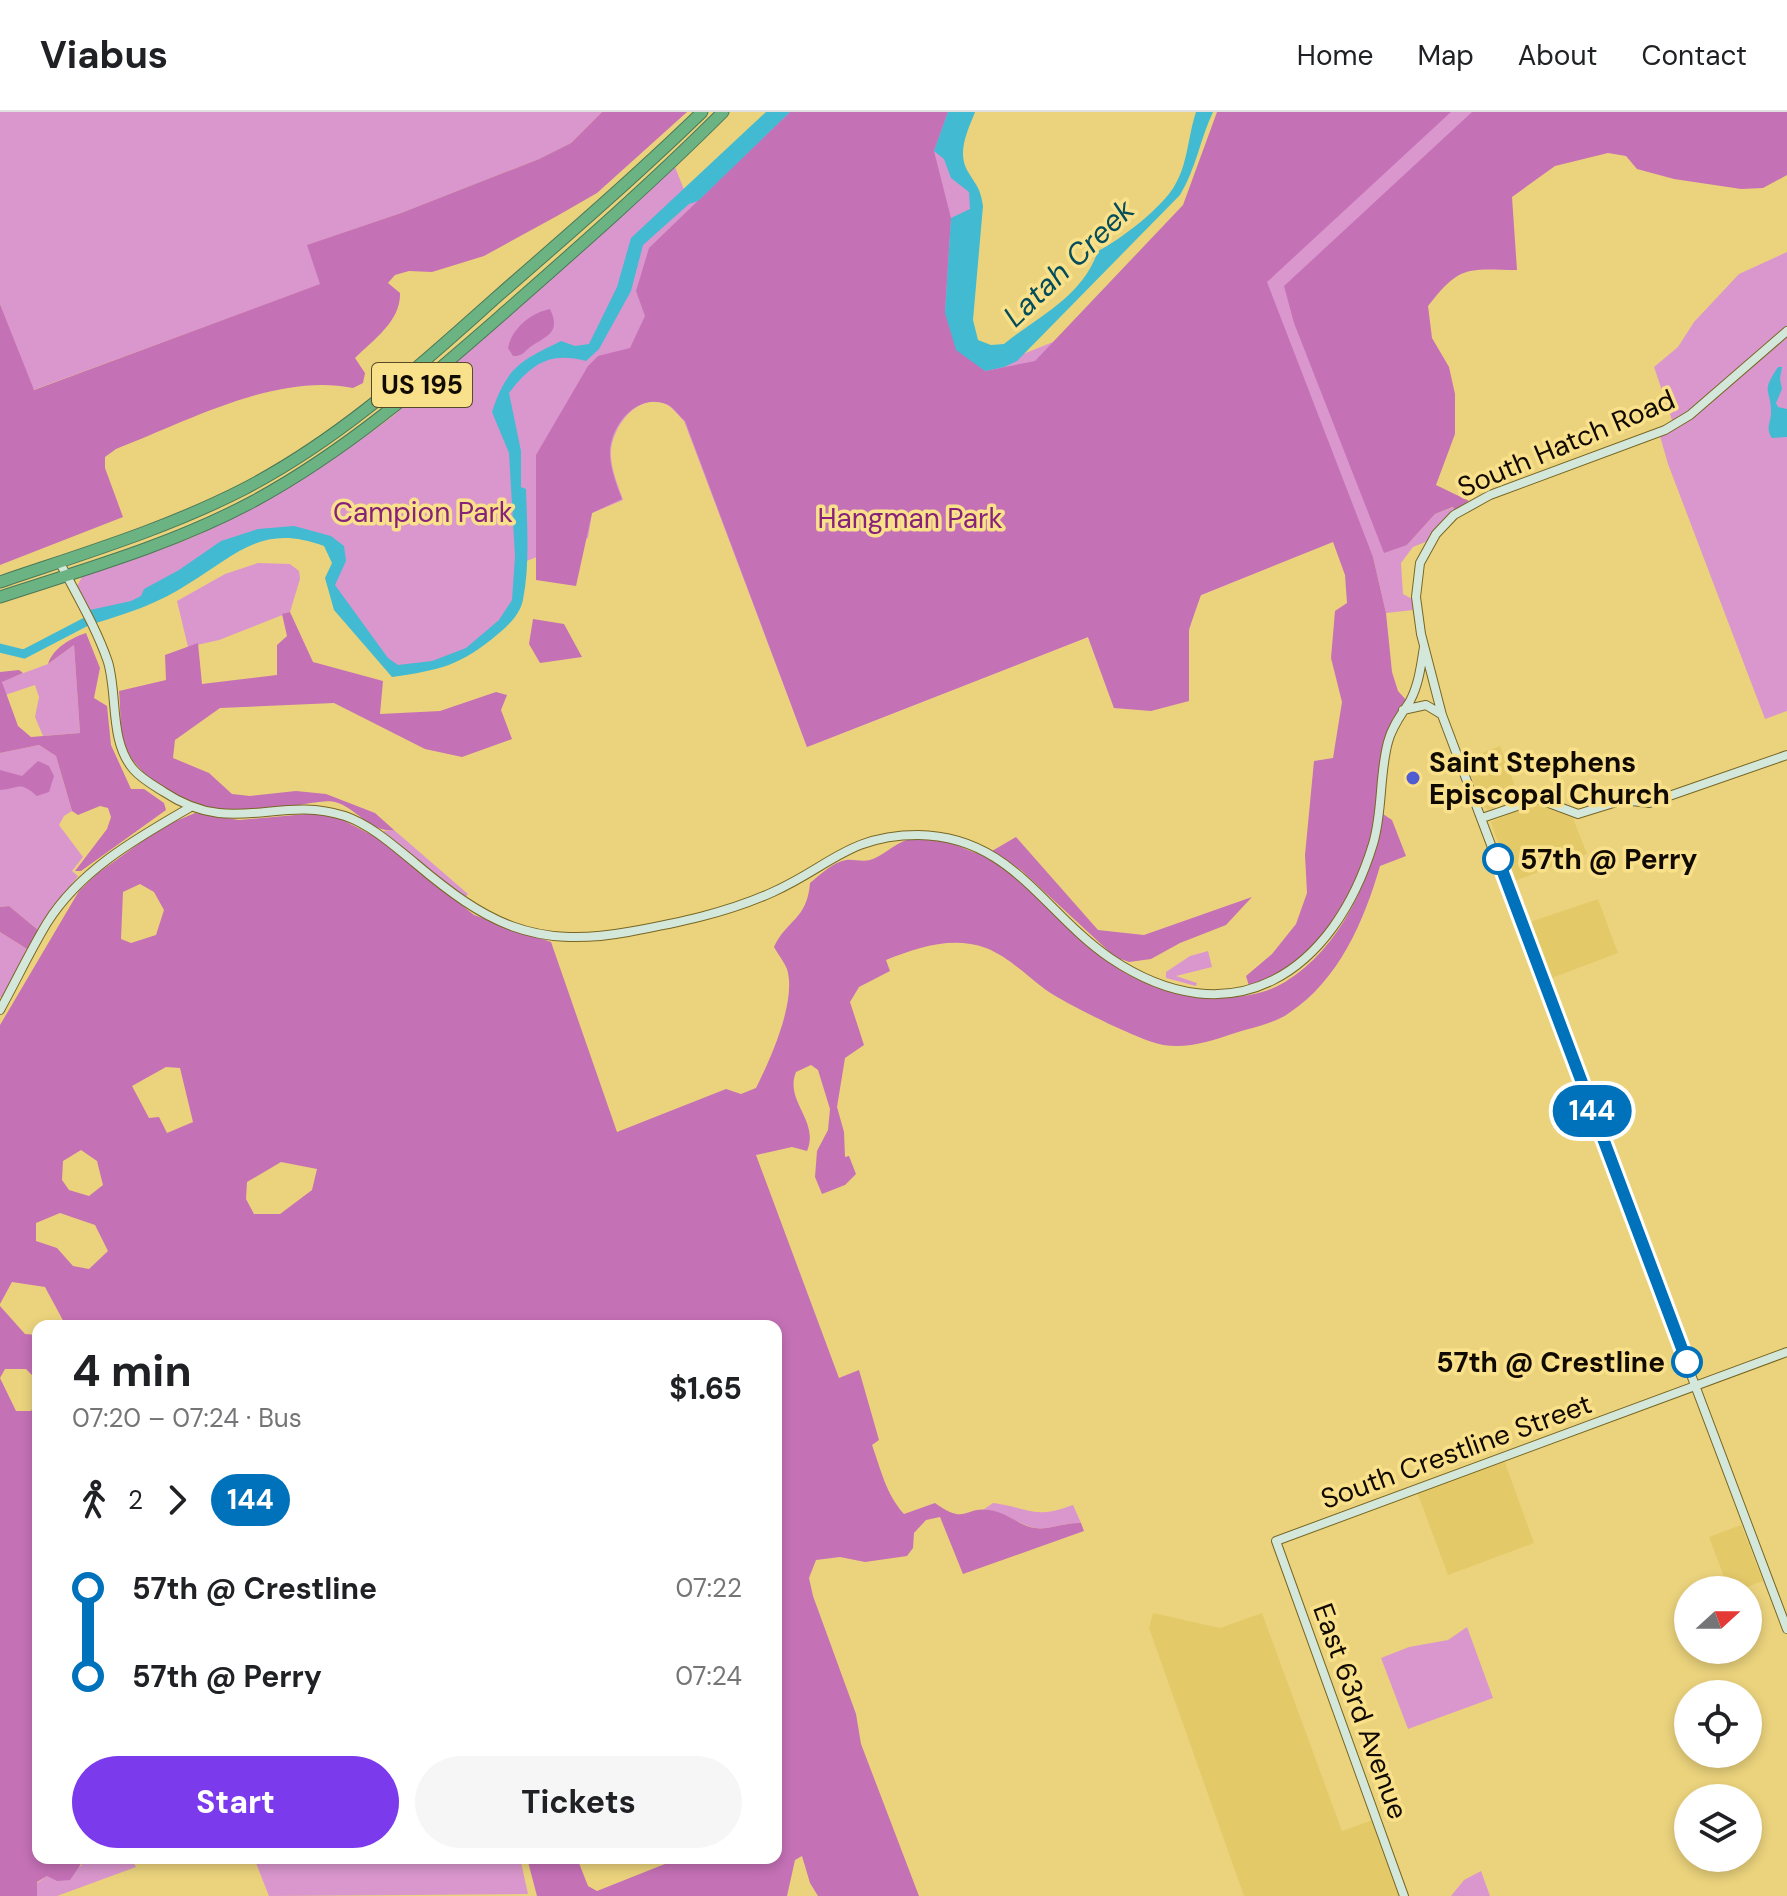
<!DOCTYPE html>
<html lang="en">
<head>
<meta charset="utf-8">
<style>
  :root { --surface:#fff; --page:#f6f6f6; --text:#202124; --muted:#757577; --line:#e0e0e0; --accent:#7c3aed }
  body { margin:0; font-family:"DM Sans",sans-serif; background:var(--page); color:var(--text); height:100vh; display:flex; flex-direction:column; font-size:30px; white-space:nowrap }
  * { box-sizing:border-box; margin:0 }
  p { font-size:26px; color:var(--muted) }
  .icon { flex:none; width:44px; height:44px; fill:none; stroke:currentColor; stroke-width:2; stroke-linecap:round; stroke-linejoin:round }
  .map { position:relative; flex:1; overflow:hidden }
  .details { position:absolute; left:32px; top:1208px; width:750px; height:544px; display:flex; flex-direction:column; background:var(--surface); border-radius:16px; box-shadow:0 4px 12px #0003 }
  .details>* { flex:none }
  .badge { padding:0 16px; border-radius:26px; font-size:28px; line-height:52px }
  .needle { width:52px; rotate:69deg }
  .tools { position:absolute; left:1674px; top:1464px; display:grid; gap:16px }
  .tools a { display:grid; place-items:center; width:88px; height:88px; border-radius:50%; background:var(--surface); box-shadow:0 4px 12px #0003; font-size:40px }
  .map>.badge { position:absolute; translate:-50% -50%; box-shadow:0 0 0 4px #fff }
  .legs { display:flex; align-items:center; gap:12px; height:88px; padding:0 40px; font-size:26px }
  .legs p { margin-inline-start:auto }
  .head { display:flex; align-items:center; justify-content:space-between; height:136px; padding:0 40px }
  h1 { font-size:44px; font-weight:700; line-height:60px }
  .primary-button { display:flex; gap:16px; margin-top:auto; padding:16px 40px }
  .primary-button a { flex:1; height:92px; border-radius:48px; background:var(--accent); color:#fff; font-size:32px; font-weight:700; line-height:92px; text-align:center }
  .primary-button a+a { background:var(--page); color:var(--text) }
  ul { padding:0 40px; list-style:none }
  li { display:flex; align-items:center; gap:28px; height:88px; font-size:30px }
  li i { display:grid; place-items:center; width:12px; height:100%; margin:0 10px; background:currentColor }
  li i::after { content:''; width:20px; height:20px; margin:-10px; border:6px solid; border-radius:50%; background:var(--surface) }
  li p { margin-inline-start:auto }
  li:first-child i { background:linear-gradient(#0000 50%,currentColor 0) }
  li:last-child i { background:linear-gradient(currentColor 50%,#0000 0) }
  header { display:flex; align-items:center; gap:48px; box-sizing:border-box; height:112px; padding:0 40px; background:var(--surface); border-bottom:2px solid var(--line) }
  header strong { font-size:38px }
  nav { display:flex; gap:44px; margin-inline-start:auto; font-size:28px }
  .map>svg:first-child { display:block }
</style>
</head>
<body>
<header>
<strong>Viabus</strong>
<nav><a>Home</a><a>Map</a><a>About</a><a>Contact</a></nav>
</header>
<div class="map">
<svg width="1787" height="1784" viewBox="0 0 1787 1784">
  <rect width="100%" height="100%" fill="#ebd37d"/>
  <path fill="#e4c969" d="M1500 634 1520 687 1488 698 1483 694 1465 648Z
    M1534 691 1573 706 1587 742 1512 770 1491 710Z
    M1598 787 1618 841 1549 867 1527 811Z
    M1504 1348 1534 1431 1448 1463 1417 1380Z
    M1741 1413 1763 1469 1739 1478H1729L1709 1425Z
    M1153 1501 1220 1516 1262 1501 1342 1719 1372 1708 1400 1784H1244L1149 1516Z"/>
  <path fill="#da97cd" d="M0 0H602L571 31 539 47 401 101 308 133 321 172 33 278 0 192Z
    M778 0H961L950 28 974 77 966 233 1023 242 1274 142 1222 0H1642L1345 118 1407 433 1435 402 1454 395 1455 398 1428 429 1413 435 1401 451 1403 482 1412 487 1413 498 1386 501 1373 445 1361 418 1199 484 1173 574 1114 596 1088 525 807 635 684 309C679 304 672 295 666 292 637 281 613 314 611 339 610 355 618 373 623 388L592 401 588 426 521 451C520 462 521 478 517 489 499 539 441 548 396 559L331 475 336 439 297 420 259 424 135 494 94 509 77 474 83 463C120 450 158 440 193 425 265 393 330 351 393 304L675 55 687 85Z
    M1787 140V599L1765 607 1668 352 1660 324 1675 317 1654 255 1678 235 1694 210 1739 162Z
    M258 451 290 452 299 459 300 467 290 500 219 528 188 535 177 489 225 462Z
    M74 533 80 621 43 624 35 605 39 585 35 573 5 583 2 569 48 552Z
    M39 633 56 644 72 699 64 704 59 713 83 745 72 759 78 764 38 818 9 794 0 795V641Z
    M394 718 468 782 464 787 383 719Z
    M0 820 27 837 2 886 0 885Z
    M1208 839 1212 855 1176 864 1197 871 1196 874 1166 866V860L1190 844Z
    M993 1391C1031 1396 1032 1408 1073 1393L1081 1411C1063 1410 1047 1420 1031 1415 1014 1410 1000 1397 983 1398Z
    M1467 1515 1493 1586 1408 1617 1381 1546 1409 1535 1448 1528Z
    M85 1746H131L136 1755 57 1784H37V1771L47 1764 81 1754Z
    M254 1746H520L528 1782 269 1784Z
    M1481 1759 1490 1784H1451L1464 1768Z"/>
  <path fill="#c571b6" fill-rule="evenodd" d="M602 0H687L597 81 557 104 484 144 432 160 409 159 395 163 388 171 400 181C401 209 373 228 355 246L365 261 363 271 353 276C277 260 186 310 116 337L105 345V356L123 405 0 453V192L34 278 320 172 307 133 401 101 539 47 571 31Z
    M790 0H948L934 39 951 106 945 201 985 259 1035 249 1183 93 1217 0H1451L1267 170 1373 445 1386 501 1392 560 1398 579 1407 589 1389 618 1382 638 1374 719 1351 779 1327 821 1284 861 1249 874 1246 864 1272 842 1296 812 1307 781 1305 743 1314 649 1333 646 1342 590 1331 546 1335 499 1347 491 1345 463 1333 430 1201 483 1189 517V589L1151 599 1114 596 1088 525 807 635 685 309C679 304 673 294 666 292 635 280 608 317 610 344 611 359 617 374 622 387L592 401 576 474 536 468V343L588 254 598 244 630 236 645 204 636 179 649 136Z
    M1472 0H1787V63L1763 76 1741 77 1674 67 1637 57 1626 44 1608 41 1555 54 1512 85 1517 158C1466 157 1460 153 1428 194L1432 226 1449 255 1455 282V322L1436 373 1469 389 1455 398 1453 395 1435 402 1407 433 1384 441 1294 211 1284 174Z
    M550 197C562 222 545 224 529 236 522 242 522 244 513 244L508 236C512 216 531 201 550 197Z
    M290 500 313 550 383 569 380 602 440 599 496 580 507 583 501 598 512 627 462 645 425 637 334 591 220 596 175 628 173 646 209 661 232 682 250 684 296 679 326 682 375 701 394 718C370 721 357 696 335 690 327 687 297 694 286 695 264 697 241 700 218 698 188 696 142 668 128 640 119 623 121 598 119 579L166 568 165 543 198 531 202 572 277 563V533L287 524 282 502Z
    M533 507 564 512 582 545 540 551 529 532Z
    M86 521 100 556 94 586 107 594 111 633 131 677H144L164 691 166 698 81 759H75L107 717 111 705 108 696 100 694 78 703 72 699 56 644 39 633 0 641V560L19 558 23 561 2 570 18 614 31 625 80 621 74 533 48 552C53 536 71 526 86 521Z
    M38 649 49 654 54 664 49 680 37 684C18 668 20 677 0 678V658L22 664Z
    M195 701 239 708 318 701 339 706 385 730 474 803 551 830 617 1020 726 977 741 982 756 976C770 948 797 889 787 857 784 850 778 842 774 835 787 807 807 808 810 771 820 763 833 750 846 748 853 747 862 750 870 748 883 744 894 732 907 728 924 724 945 729 961 735 975 741 991 746 1005 754 1053 782 1079 835 1127 862 1143 871 1162 875 1179 880 1213 888 1254 889 1285 870 1340 837 1374 763 1383 702L1392 708 1406 744 1380 754C1364 809 1339 868 1289 901 1274 912 1250 916 1232 922 1205 931 1178 940 1149 929 1124 920 1068 893 1046 878 1027 864 1009 845 986 836 952 824 919 835 886 848L890 859 859 875 850 890 864 933 845 946 837 995 844 1020 845 1045 849 1044 856 1062 845 1073 822 1082 815 1065 817 1039 828 1018 830 997 818 958 811 953 796 960C784 989 820 1009 807 1039L792 1035 756 1043 839 1266 859 1258 879 1328 872 1333C881 1358 886 1382 904 1402L935 1391C967 1414 964 1394 989 1398 1003 1399 1017 1411 1030 1415 1047 1420 1063 1410 1081 1411L1084 1419 963 1462 940 1405 926 1408 914 1421 913 1436 907 1444 865 1450 840 1445 816 1448 809 1466 813 1484 856 1602 861 1632 919 1784H818L810 1771 802 1744 795 1748 787 1784H537L527 1746H577L588 1774 597 1779 680 1746H776V1214H66L45 1175 12 1170 0 1192V913L79 779 98 761 162 715ZM140 772 154 780 164 798 156 823 131 831 121 827 123 780ZM166 955 180 956 193 1010 167 1021 159 1005 149 1006 132 974ZM81 1038 97 1049 103 1073 89 1084 69 1078 62 1068 63 1049ZM281 1050 317 1057 312 1078 280 1102H254L246 1087 247 1070ZM60 1101 95 1113 108 1139 89 1157 73 1154 57 1136 36 1129V1111Z
    M1016 725 1098 818 1144 823 1252 785 1226 813 1180 831 1151 847 1129 850 1115 845 1021 758 992 739Z
    M9 794 38 818 27 837 0 820V795Z
    M0 1194 25 1222 38 1223V1269L26 1257H5L0 1266 16 1299H31L38 1288V1746H85L70 1768 57 1769 47 1764 37 1770V1784H0Z"/>
  <path fill="#41bad2" d="M766 0H790L698 89 689 92 643 133 631 179 599 237 586 249C550 239 531 252 509 281L521 339V375L526 377C527 413 530 452 523 488 520 502 509 513 498 522 460 554 440 558 392 565L334 498 325 466 332 451 324 434C262 411 237 442 188 472 159 491 129 501 96 511L90 498 131 489 141 484 144 477 179 458 221 429 258 417 294 414 331 424 344 434 346 449 335 473 388 546 398 553 432 549 466 536 499 508 512 488 515 444 509 341 492 300C507 255 520 249 561 229L575 234 589 232 617 175 631 126Z
    M948 0H975C968 18 957 39 967 58 976 74 980 74 983 94L973 208 978 228 991 233 1004 232C1040 203 1082 185 1098 139 1120 128 1163 95 1175 73 1188 51 1188 24 1196 0H1213C1200 27 1196 57 1180 83L1017 249 1004 255 985 259 956 238 945 201 951 106 970 97 969 80 951 66 944 47 934 39Z
    M1778 255H1782L1780 267 1782 277 1776 291 1778 295 1787 297V325L1772 326C1765 316 1771 311 1771 300 1771 276 1760 282 1778 255Z"/>
  <g fill="none" stroke-linecap="round" stroke-linejoin="round">
    <path stroke="#41bad2" stroke-width="9" d="M0 536 24 542 95 505"/>
    <g stroke="#786624" stroke-width="10">
      <path id="secondary" d="M1787 219 1690 303 1665 318 1490 383 1454 403 1436 422 1420 451 1416 485 1421 522 1442 603 1787 1517
        M59 449C76 482 96 515 108 550 118 584 109 630 134 658 142 667 153 673 164 680 233 726 278 682 345 704 371 713 394 734 415 751 486 811 533 837 628 820 677 811 727 801 773 780 829 755 849 723 918 723 1011 724 1043 800 1110 846 1233 929 1334 860 1373 732 1383 699 1379 663 1388 630 1392 614 1402 602 1410 589 1419 572 1421 553 1424 535
        M1403 598 1426 593 1441 602
        M1482 706 1538 687 1578 702 1623 688 1649 691 1787 643
        M0 898C16 869 30 839 47 811 80 758 137 726 189 696
        M1404 1784 1276 1429 1787 1240"/>
    </g>
    <g stroke="#4c7855" stroke-width="13">
      <path id="highway" d="M0 470C82 442 166 417 244 377 342 326 417 256 499 183 568 123 637 63 702 0
        M0 485C86 457 174 432 254 389 348 338 425 270 505 200 579 135 653 70 723 0"/>
    </g>
    <use href="#secondary" stroke="#d3e8da" stroke-width="8"/>
    <use href="#highway" stroke="#6bb383" stroke-width="11"/>
  </g>
  <g fill="none" stroke-linecap="round" stroke-linejoin="round">
    <g stroke="#fff" stroke-width="18">
      <path id="line-1" d="M1498 747 1687 1250"/>
    </g>
    <use href="#line-1" stroke="#0072bc" stroke-width="12"/>
  </g>
  <circle fill="#4f5dd3" stroke="#f9e08a" stroke-width="3" cx="1413" cy="666" r="8"/>
  <g fill="#fff" stroke="#0072bc" stroke-width="4">
    <circle cx="1498" cy="747" r="14"/>
    <circle cx="1687" cy="1250" r="14"/>
  </g>
  <g text-anchor="middle" stroke-width="7" stroke-linejoin="round" paint-order="stroke">
    <rect fill="#f9e08a" stroke="#574a29" stroke-width="2" x="372" y="251" width="100" height="44" rx="6"/>
    <g font-size="26" font-weight="bold" fill="#110a00">
      <text x="422" y="282">US 195</text>
    </g>
    <g font-size="28" fill="#110a00" stroke="#f9e08a">
      <text transform="translate(1566 331) rotate(-23)" y="10">South Hatch Road</text>
      <text transform="translate(1456 1339) rotate(-20)" y="10">South Crestline Street</text>
      <text transform="translate(1361 1599) rotate(70)" y="10">East 63rd Avenue</text>
    </g>
    <g font-size="28" fill="#87227a" stroke="#f9e08a">
      <text x="423" y="410">Campion Park</text>
      <text x="910" y="416">Hangman Park</text>
    </g>
    <g font-size="28" font-weight="bold" fill="#110a00" stroke="#f9e08a" text-anchor="start">
      <text x="1429" y="660">Saint Stephens<tspan x="1429" dy="32">Episcopal Church</tspan></text>
    </g>
    <g font-size="28" font-weight="bold" fill="#110a00" stroke="#f9e08a" text-anchor="start">
      <text x="1520" y="757">57th @ Perry</text>
      <text x="1665" y="1260" text-anchor="end">57th @ Crestline</text>
    </g>
    <g font-size="30" font-style="italic" fill="#034d5a" stroke="#f9e08a">
      <text transform="translate(1069 151) rotate(-44)" y="10">Latah Creek</text>
    </g>
  </g>
</svg>
<div class="tools">
<a><svg class="needle" viewBox="-14 -14 28 28"><path d="M0-13l5 13h-10z" fill="#e53935"/><path d="M0 13l5-13h-10z" fill="#757577"/></svg></a>
<a><svg class="icon" aria-label="locate" viewBox="0 0 24 24"><circle cx="12" cy="12" r="6"/><path d="M12 2v4M12 18v4M2 12h4M18 12h4"/></svg></a>
<a><svg class="icon" aria-label="layers" viewBox="0 0 24 24"><path d="M12 4l9 5-9 5-9-5zM3 14l9 5 9-5"/></svg></a>
</div>
<b class="badge" style="left:1592px;top:999px;background:#0072bc;color:#fff">144</b>
<section class="details">
<div class="head"><div><h1>4 min</h1><p>07:20 – 07:24 · Bus</p></div><b>$1.65</b></div>
<div class="legs"><svg class="icon" aria-label="walk" viewBox="0 0 24 24"><circle cx="13" cy="4" r="2"/><path d="M13 8l-2 6 4 7M11 14l-3 7M7 12l3-4h3l4 4"/></svg>2<svg class="icon" aria-label="forward" viewBox="0 0 24 24"><path d="M9 5l7 7-7 7"/></svg><b class="badge" style="background:#0072bc;color:#fff">144</b></div>
<ul>
<li><i style="color:#0072bc"></i><b>57th @ Crestline</b><p>07:22</p></li>
<li><i style="color:#0072bc"></i><b>57th @ Perry</b><p>07:24</p></li>
</ul>
<div class="primary-button"><a>Start</a><a>Tickets</a></div>
</section>
</div>
</body>
</html>
